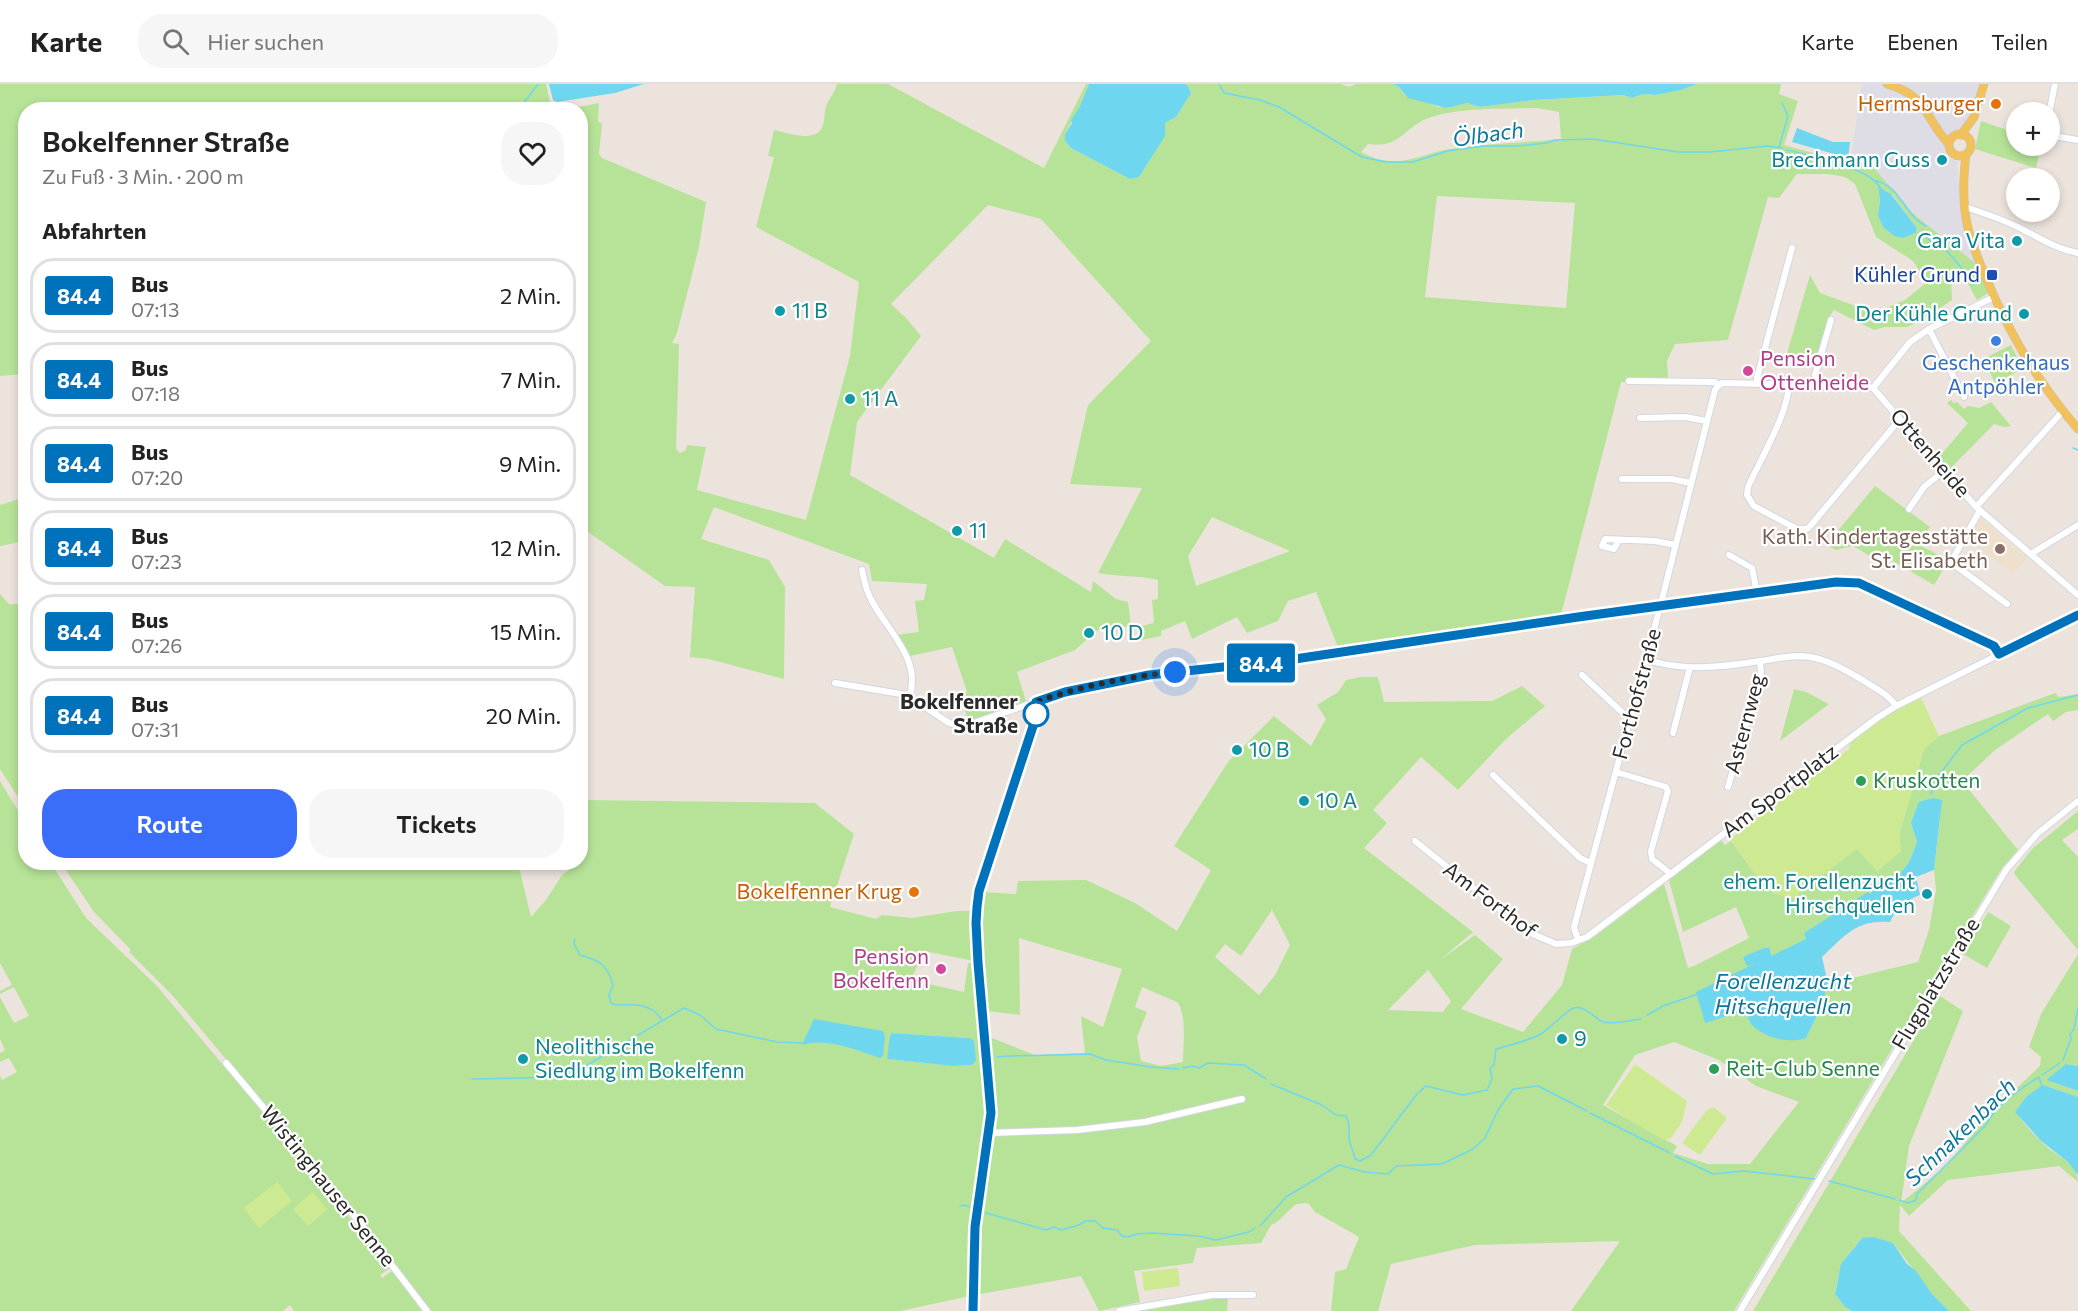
<!DOCTYPE html>
<html lang="de">
<head>
<meta charset="utf-8">
<style>
  :root { --surface:#fff; --page:#f6f6f6; --text:#222; --muted:#767676; --line:#e0e0e0; --accent:#3a6efa }
  body { margin:0; font-family:Commissioner,sans-serif; background:var(--page); color:var(--text); height:100vh; display:flex; flex-direction:column; font-size:22px; white-space:nowrap }
  * { box-sizing:border-box; margin:0 }
  p { font-size:20px; color:var(--muted) }
  .icon { flex:none; width:33px; height:33px; fill:none; stroke:currentColor; stroke-width:2; stroke-linecap:round; stroke-linejoin:round }
  .map { position:relative; flex:1; overflow:hidden }
  .details { position:absolute; left:18px; top:18px; width:570px; height:768px; display:flex; flex-direction:column; background:var(--surface); border-radius:24px; box-shadow:0 3px 9px #0003 }
  .details>* { flex:none }
  .badge { padding:0 12px; border-radius:4px; font-size:21px; line-height:39px }
  .tools { position:absolute; left:2006px; top:18px; display:grid; gap:12px }
  .tools a { display:grid; place-items:center; width:54px; height:54px; border-radius:50%; background:var(--surface); box-shadow:0 3px 9px #0003; font-size:30px }
  .you { position:absolute; width:30px; height:30px; margin:-15px; border:4px solid #fff; border-radius:50%; background:#1a73e8; box-shadow:0 0 0 9px #1a73e833 }
  .map>.badge { position:absolute; translate:-50% -50%; box-shadow:0 0 0 3px #fff }
  h2 { padding:0 24px; font-size:22px; line-height:54px }
  .round { display:grid; place-items:center; flex:none; width:63px; height:63px; border-radius:24px; background:var(--page) }
  .summary { display:flex; align-items:center; justify-content:space-between; height:102px; padding:0 24px }
  h1 { font-size:28px; font-weight:600; line-height:45px }
  .cta { display:flex; gap:12px; margin-top:auto; padding:12px 24px }
  .cta a { flex:1; height:69px; border-radius:24px; background:var(--accent); color:#fff; font-size:24px; font-weight:600; line-height:69px; text-align:center }
  .cta a+a { background:var(--page); color:var(--text) }
  ul { padding:0; list-style:none }
  li { display:flex; align-items:center; gap:18px; height:75px; margin:0 12px 9px; padding:0 12px; border:3px solid var(--line); border-radius:24px }
  li div { flex:1 }
  li b { display:block; font-size:22px }
  li em { font-style:normal }
  li .badge { min-width:66px; font-weight:700; text-align:center }
  header { display:flex; align-items:center; gap:36px; box-sizing:border-box; height:84px; padding:0 30px; background:var(--surface); border-bottom:2px solid var(--line) }
  header strong { font-size:28px }
  nav { display:flex; gap:33px; margin-inline-start:auto; font-size:21px }
  .search { width:420px; height:54px; background:var(--page); display:flex; align-items:center; gap:15px; box-sizing:border-box; padding:0 21px; border-radius:24px; color:var(--muted); font-size:22px }
  .map>svg:first-child { display:block }
</style>
</head>
<body>
<header>
<strong>Karte</strong>
<div class="search"><svg class="icon" aria-label="search" viewBox="0 0 24 24"><circle cx="10" cy="10" r="6"/><path d="M15 15l6 6"/></svg>Hier suchen</div>
<nav><a>Karte</a><a>Ebenen</a><a>Teilen</a></nav>
</header>
<div class="map">
<svg width="2078" height="1227" viewBox="0 0 2078 1227">
  <rect width="100%" height="100%" fill="#ece4dc"/>
  <path fill="#dedce4" d="M1862 0H1983L1979 16 1963 47 1951 52 1946 66 1950 74 1957 78 1960 123 1975 179 1911 128 1870 79 1851 72Z"/>
  <path fill="#eee0cb" d="M1981 435 2027 474 2013 490 1966 453 1978 436Z"/>
  <path fill="#b7e398" fill-rule="evenodd" d="M0 0H546L551 22 557 25 26 26 25 290 0 292Z
    M837 0H888L1044 84 1086 0H1089L1079 24 1065 50V57L1071 64 1130 95 1164 45 1165 39 1176 33 1191 9 1188 2 1185 0H1341L1349 3 1356 0H1393L1399 3 1405 11 1415 16H1422L1438 23H1446L1467 19 1480 23 1534 16 1623 11 1632 14 1643 10 1656 11 1681 6 1697 0H1781L1779 10 1798 17 1784 61 1849 79H1870L1911 128 1975 179 1990 208 1977 216 1961 187 1951 193 1952 216 1926 234 1907 243H1885L1874 246 1834 226 1828 234 1817 279 1787 269 1810 191 1820 209 1875 229 1905 216 1927 198 1913 177 1876 153 1855 100 1845 93 1828 90H1797L1779 114 1768 113 1728 256 1675 260 1667 277 1668 295 1621 298 1561 531 1339 566 1316 508 1288 517 1278 537 1247 549 1237 533 1192 555 1185 537 1161 547V552L1142 556 1141 542 1154 539 1152 516 1158 515V496C1138 491 1118 493 1098 489L1142 404 1070 400 1088 321 1151 257 1041 135 988 121 891 220 907 235 921 252 857 338 850 391 994 474 1005 455 1091 508 1093 497 1116 515 1128 518 1131 542 1098 546 1075 566 1017 588 1026 617 969 639 960 611 967 608 952 563 910 572 896 551 919 548 915 517 924 516 927 500 872 497 869 480 714 423 701 455 769 476 785 503 784 595 709 575 690 573 695 503 665 502 581 443 580 26H563L599 19 598 37 602 40 599 70 602 74 706 118 699 163 677 249 672 259 679 260 676 365 680 369 686 366 687 361 706 363 697 406 806 436 850 272 859 198 756 143 774 73 768 72 774 46C788 49 818 60 823 41 825 35 824 28 826 22 829 14 835 9 837 0ZM1537 24 1559 28 1561 55C1524 59 1487 59 1450 65 1430 68 1413 78 1392 77 1381 77 1370 73 1361 68L1368 60C1399 65 1403 45 1426 35 1455 23 1505 25 1537 24ZM1892 110 1917 144 1916 149 1903 154 1894 152 1883 143 1878 132 1880 115ZM1437 112 1575 119 1566 224 1425 213ZM1212 433 1290 467 1196 502 1188 472Z
    M1981 37 2016 49V62H2041L2036 84 1975 65Z
    M2011 261 2023 285 1995 299 1985 278 1990 275 1989 272Z
    M1951 316 1953 319 1957 318 1964 325 1968 322 1979 324 1991 318 2011 342 2004 343 1994 340 1949 386 1938 374 1968 339 1947 319Z
    M1875 402 1930 443 1919 461 1949 476 1934 501 1886 473H1872L1853 462 1836 466 1826 461Z
    M25 413V457L0 462V421Z
    M0 510 9 520H25V724L0 685Z
    M1361 593H1378L1384 618 1492 617 1522 602 1545 622 1506 655 1458 706 1421 673 1373 726 1387 739 1364 764 1473 848 1440 876 1475 851 1503 875 1461 925 1523 948 1562 901 1572 865 1597 851 1664 800 1688 884 1696 881 1749 854 1736 823 1683 848 1669 796 1721 756 1725 761 1731 757 1759 795 1858 765 1877 787 1901 767 1899 751 1924 665 1939 652 2055 609 2059 613 2078 610V626L2066 628 2053 637 2048 630 1995 666 1962 697 2018 766 2002 784 1963 847 1734 1227H1571L1620 1157 1475 1161 1391 1180 1378 1227H1331L1335 1188 1346 1185 1359 1153 1315 1128 1308 1119 1296 1120 1277 1138 1271 1141 1261 1159 1197 1164 1193 1179 1134 1187 1140 1218 1099 1227 1081 1192 975 1211 977 1145 990 1051 987 952 1035 971 1085 969 1081 932 1103 943 1122 885 1019 854 1020 931 986 927 979 837 982 808 1016 810 1018 797 1086 796 1135 819 1177 847 1211 786 1174 762 1228 678 1274 632 1311 662 1326 635 1317 621 1338 608 1346 596ZM1940 734 1934 786 1936 806 1929 846 1918 878 1828 900 1820 926 1806 954 1749 938 1746 926 1806 855 1804 849 1899 792 1910 776 1917 758 1911 739ZM1272 826 1290 861 1275 891 1259 911 1215 873 1225 860 1241 872ZM1428 886 1451 917 1443 928 1388 926ZM1142 903 1177 918C1187 929 1183 962 1183 978L1161 982 1141 977 1137 953 1147 928 1135 923ZM1674 958 1719 976 1756 1002 1799 1018 1750 1080H1708L1673 1069 1677 1062 1603 1021 1635 971Z
    M1794 605 1806 608 1829 620 1780 657Z
    M0 697 25 738 26 778 51 779 86 834 156 901 302 1075 297 1080 299 1084 309 1083 390 1184 380 1191 382 1194 392 1187 422 1227H294L290 1221 283 1227H0V992L2 996 17 988 9 974 0 978V969L5 966 0 955V913L14 939 29 932 14 903 0 910V907L12 901 0 879Z
    M581 716 815 719 854 750 830 823 876 835 882 831 912 834 957 827H972L971 853 974 877 924 867 911 896 964 908 968 879 976 880 988 1029 974 1127 970 1212 900 1227H431L355 1129 173 912 129 868 131 866 94 828 61 779H518L531 833 546 816 562 791 580 778ZM892 949 969 954 972 981 953 982 888 975 890 951Z
    M2078 727V745L2062 756 2078 773V866L2015 791 2014 788 2032 765Z
    M1988 828 2011 842 1987 884 1963 870Z
    M2078 870V982L2066 980 2055 991 2046 995V996L2078 1007V1013L2043 1001 2019 1032C2024 1041 2040 1057 2048 1064 2060 1073 2078 1081 2078 1098L2059 1082 1948 1096 1909 1132 1900 1121 1899 1147 1971 1227H1949L1932 1210 1893 1159 1862 1154C1845 1173 1838 1184 1835 1210L1845 1223 1852 1227H1753L1940 912 1963 927 1909 1062 1901 1119 1946 1082 1988 1031 2040 982 2041 973 2029 963 2041 930Z
    M1228 1213 1227 1227H1127Z"/>
  <path fill="#cdea93" d="M1921 614 1939 652 1924 665 1899 751 1901 767 1877 787 1857 765 1791 815 1773 809 1759 795 1730 755 1849 665V658L1896 626Z
    M1635 980 1687 1017 1682 1038 1671 1054 1663 1056 1606 1021Z
    M1711 1024H1715L1727 1034 1700 1071 1682 1059 1706 1027Z
    M277 1098 292 1117 259 1144 244 1124Z
    M313 1108 327 1126 308 1142 293 1125Z
    M1178 1184 1180 1202 1144 1207 1142 1188Z"/>
  <path fill="#6ed7ef" d="M549 0H644L615 9 557 18 553 16Z
    M1089 0H1185L1188 2 1191 9 1176 33 1165 39V52L1139 93 1130 95 1071 64 1065 57V50L1072 39 1071 36 1079 24Z
    M1393 0H1697L1681 6 1656 11 1643 10 1632 14 1623 11 1534 16 1480 23 1467 19 1446 24 1408 14 1399 3Z
    M1797 44 1833 58H1850L1848 74 1792 58Z
    M1878 101 1885 107 1891 110 1917 144 1916 149 1903 154 1894 152 1883 143 1878 132 1880 115Z
    M1933 714 1942 716 1934 786 1916 793 1920 811C1908 815 1895 826 1890 838 1857 835 1844 852 1822 873L1828 900 1820 926 1806 954C1789 960 1764 954 1751 940 1748 936 1747 931 1746 926L1705 939 1696 908 1754 880 1747 882 1743 873 1764 864H1770L1771 872 1806 855 1804 849 1868 808 1870 810 1872 808 1871 806 1899 792 1910 776 1917 758 1911 739 1919 718Z
    M814 935 883 947 885 952 883 972 880 974C856 966 826 953 802 961Z
    M892 949 969 954 974 956 976 976 972 981 953 982 887 975 890 951Z
    M2066 980 2078 982V1007L2046 996Z
    M2043 1001 2078 1013V1091L2068 1078 2041 1057 2015 1028 2027 1012Z
    M1874 1153 1893 1159 1907 1180 1916 1187 1932 1210 1949 1227H1852L1845 1223 1835 1210 1841 1180 1862 1154Z"/>
  <g fill="none" stroke-linecap="round" stroke-linejoin="round">
    <path stroke="#6ed7ef" stroke-width="1.5" d="M1219 0 1224 9 1260 16 1279 23 1362 73 1386 78H1413L1447 67 1484 62H1516L1547 59 1555 56 1593 55 1678 68H1710L1768 62 1782 64
      M523 20 538 0
      M1779 63 1788 32 1782 19
      M1787 66C1809 71 1868 84 1879 102
      M1876 97C1900 101 1905 132 1926 142
      M1922 147 1931 158 1941 160 1966 189 1973 201
      M1931 149 1941 159
      M2073 364 2078 366
      M1931 710 1940 690 1962 661 2028 624 2078 611
      M575 855 574 860 580 871C598 876 608 880 613 901L609 911 611 919 615 921C634 920 651 919 662 936
      M1647 931 1663 922 1698 910
      M1052 971 1090 970 1106 976 1151 983 1179 985
      M997 973C1015 971 1033 972 1051 971
      M2063 976 2071 955 2070 950 2074 945 2078 924
      M1183 984 1192 982 1199 984 1208 979 1244 981 1266 995
      M2042 991 2060 979
      M472 995 567 993 684 924 700 931 716 945 777 958 803 959
      M1271 1000 1322 1021 1336 1031 1346 1032C1352 1042 1347 1049 1350 1059 1352 1065 1354 1069 1355 1075L1360 1077 1371 1071 1417 1010 1426 1002 1463 1011 1487 1006 1492 995 1490 984 1494 981 1496 965C1511 961 1527 957 1541 950 1549 945 1568 925 1574 924 1585 921 1594 934 1603 938 1613 941 1630 936 1641 935
      M1590 1029 1670 1069
      M1675 1072 1713 1090 1744 1087 1815 1095
      M1829 1097 1895 1115
      M1899 1116 1909 1119 1916 1116 1917 1110 1986 1041C1996 1021 2021 1004 2039 993L2042 1003
      M960 1122 965 1121 969 1123
      M986 1129 1046 1146 1054 1143 1061 1146 1079 1141 1086 1137H1095L1103 1144 1117 1146 1122 1152 1128 1153 1137 1150 1152 1149 1199 1152 1216 1156 1249 1148 1255 1144
      M1260 1142 1286 1113 1339 1081 1365 1088 1388 1090 1396 1082 1442 1080 1473 1065 1485 1054 1498 1026 1513 1005 1538 1002 1587 1027"/>
    <g stroke="#d1d6e3" stroke-width="8">
      <path id="minor" d="M2049 30 2055 0
        M2049 49 2054 52 2078 56
        M1965 123C1984 129 2004 136 2022 145 2041 155 2057 165 2078 169
        M1929 245 1964 313
        M1629 297 1715 298 1718 302 1722 299 1862 302 1873 304 1976 423 2078 511
        M1757 300V294L1792 164
        M1789 300C1788 330 1761 374 1748 403L1747 411 1754 422 1797 445H1807L1811 441 1900 335
        M1815 301V291L1831 236
        M1873 304 1910 258 1929 245 1994 213
        M1640 334 1685 333 1707 337
        M1622 395H1671L1691 399
        M1976 423 2063 327
        M1909 425 1924 403 1945 386
        M1980 426 1951 478 2007 520
        M1619 456 1614 465 1602 462 1605 455 1655 457 1675 461
        M2031 470 2078 441
        M1729 471 1752 484 1757 509
        M862 486C864 497 866 507 872 517 887 546 923 577 909 614
        M1646 575C1680 588 1724 583 1760 577 1776 575 1793 570 1810 573 1829 576 1847 587 1864 597 1875 604 1888 610 1896 622
        M1582 591 1624 630 1631 632
        M835 599 901 610 916 617 949 639 965 642 1065 608 1118 596 1288 576 1578 533 1847 498 1859 499 1994 562 1999 570
        M1673 649 1690 583
        M1616 688 1666 703 1668 707 1651 767 1652 775 1671 790
        M1493 691 1580 774 1591 779
        M1728 703 1761 589 1760 577
        M1415 757 1528 848 1556 860 1571 859 1587 853 1877 634 1896 622 2078 531
        M1578 856 1574 843 1660 523 1715 306 1718 302
        M226 979 352 1129 427 1227
        M989 1049 1077 1046 1145 1038 1242 1015
        M973 1227 975 1143 991 1029 978 879 976 839 979 807 1036 633V618
        M1119 1227 1212 1211H1253
        M1740 1227 2006 786 2037 750 2078 717"/>
    </g>
    <g stroke="#c3c3c3" stroke-width="9">
      <path id="major" d="M1887 0C1930 13 1923 33 1949 60
        M1949 61a11 11 0 1 1 22 0a11 11 0 1 1-22 0Z
        M1961 51 1974 33 1984 0
        M1966 70C1963 95 1962 120 1968 144 1972 162 1980 179 1987 196 2009 249 2040 301 2078 345"/>
    </g>
    <use href="#minor" stroke="#fff" stroke-width="6"/>
    <use href="#major" stroke="#f1c25c" stroke-width="8"/>
  </g>
  <g fill="none" stroke-linecap="round" stroke-linejoin="round">
    <g stroke="#fff" stroke-width="14">
      <path id="line" d="M973 1227 975 1143 991 1029 978 879 976 839 977 823 979 807 1036 633V618L1065 608 1149 591 1288 576 1578 533 1836 498 1859 499 1994 562 1999 570 2078 531"/>
    </g>
    <use href="#line" stroke="#0072bc" stroke-width="9"/>
    <path stroke="#2a2a2a" stroke-width="6" stroke-dasharray="0 10.8" d="M1036 630V633V618C1081 602 1127 593 1175 588"/>
  </g>
  <g fill="#e8710a" stroke="#fff" stroke-width="2">
    <circle cx="1996" cy="20" r="6"/>
    <circle cx="914" cy="808" r="6"/>
  </g>
  <g fill="#0f9aa8" stroke="#fff" stroke-width="2">
    <circle cx="1942" cy="76" r="6"/>
    <circle cx="2017" cy="157" r="6"/>
    <circle cx="780" cy="227" r="6"/>
    <circle cx="2024" cy="230" r="6"/>
    <circle cx="850" cy="315" r="6"/>
    <circle cx="957" cy="447" r="6"/>
    <circle cx="1089" cy="549" r="6"/>
    <circle cx="1237" cy="666" r="6"/>
    <circle cx="1304" cy="717" r="6"/>
    <circle cx="1927" cy="810" r="6"/>
    <circle cx="1562" cy="955" r="6"/>
    <circle cx="523" cy="975" r="6"/>
  </g>
  <rect fill="#1a4fb4" stroke="#fff" stroke-width="2" x="1986" y="185" width="12" height="12" rx="3"/>
  <circle fill="#3f7fe0" stroke="#fff" stroke-width="2" cx="1996" cy="257" r="6"/>
  <g fill="#d1479c" stroke="#fff" stroke-width="2">
    <circle cx="1748" cy="287" r="6"/>
    <circle cx="941" cy="885" r="6"/>
  </g>
  <circle fill="#8d6e63" stroke="#fff" stroke-width="2" cx="2000" cy="465" r="6"/>
  <circle fill="#fff" stroke="#0072bc" stroke-width="3" cx="1036" cy="630" r="12"/>
  <g fill="#2e9e5b" stroke="#fff" stroke-width="2">
    <circle cx="1861" cy="697" r="6"/>
    <circle cx="1714" cy="985" r="6"/>
  </g>
  <g text-anchor="middle" stroke-width="4.5" stroke-linejoin="round" paint-order="stroke">
    <g font-size="21" fill="#c56008" stroke="#fff" text-anchor="end">
      <text x="1984" y="27">Hermsburger</text>
      <text x="902" y="815">Bokelfenner Krug</text>
    </g>
    <g font-size="21" fill="#0d838f" stroke="#fff" text-anchor="start">
      <text x="1930" y="83" text-anchor="end">Brechmann Guss</text>
      <text x="2005" y="164" text-anchor="end">Cara Vita</text>
      <text x="792" y="234">11 B</text>
      <text x="2012" y="237" text-anchor="end">Der Kühle Grund</text>
      <text x="862" y="322">11 A</text>
      <text x="969" y="454">11</text>
      <text x="1101" y="556">10 D</text>
      <text x="1249" y="673">10 B</text>
      <text x="1316" y="724">10 A</text>
      <text x="1915" y="805" text-anchor="end">ehem. Forellenzucht<tspan x="1915" dy="24">Hirschquellen</tspan></text>
      <text x="1574" y="962">9</text>
      <text x="535" y="970">Neolithische<tspan x="535" dy="24">Siedlung im Bokelfenn</tspan></text>
    </g>
    <g font-size="21" fill="#164399" stroke="#fff" text-anchor="end">
      <text x="1980" y="198">Kühler Grund</text>
    </g>
    <g font-size="21" fill="#b23c85" stroke="#fff" text-anchor="start">
      <text x="1760" y="282">Pension<tspan x="1760" dy="24">Ottenheide</tspan></text>
      <text x="929" y="880" text-anchor="end">Pension<tspan x="929" dy="24">Bokelfenn</tspan></text>
    </g>
    <g font-size="21" fill="#366cbe" stroke="#fff">
      <text x="1996" y="286">Geschenkehaus<tspan x="1996" dy="24">Antpöhler</tspan></text>
    </g>
    <g font-size="21" fill="#2a2a2a" stroke="#fff">
      <text transform="translate(1930 369) rotate(49)" y="7">Ottenheide</text>
      <text transform="translate(1637 610) rotate(-75)" y="7">Forthofstraße</text>
      <text transform="translate(1745 640) rotate(-75)" y="7">Asternweg</text>
      <text transform="translate(1780 707) rotate(-37)" y="7">Am Sportplatz</text>
      <text transform="translate(1490 816) rotate(37)" y="7">Am Forthof</text>
      <text transform="translate(1936 900) rotate(-59)" y="7">Flugplatzstraße</text>
      <text transform="translate(328 1102) rotate(51)" y="7">Wistinghauser Senne</text>
    </g>
    <g font-size="21" fill="#785e54" stroke="#fff" text-anchor="end">
      <text x="1988" y="460">Kath. Kindertagesstätte<tspan x="1988" dy="24">St. Elisabeth</tspan></text>
    </g>
    <g font-size="21" font-weight="bold" fill="#2a2a2a" stroke="#fff" text-anchor="end">
      <text x="1018" y="625">Bokelfenner<tspan x="1018" dy="24">Straße</tspan></text>
    </g>
    <g font-size="21" fill="#27864d" stroke="#fff" text-anchor="start">
      <text x="1873" y="704">Kruskotten</text>
      <text x="1726" y="992">Reit-Club Senne</text>
    </g>
    <g font-size="22" font-style="italic" fill="#0d769b" stroke="#fff">
      <text transform="translate(1488 50) rotate(-8)" y="8">Ölbach</text>
      <text x="1783" y="905">Forellenzucht<tspan x="1783" dy="25">Hitschquellen</tspan></text>
      <text transform="translate(1960 1048) rotate(-44)" y="8">Schnakenbach</text>
    </g>
  </g>
</svg>
<div class="tools">
<a>+</a>
<a>−</a>
</div>
<div class="you" style="left:1175px;top:588px"></div>
<b class="badge" style="left:1261px;top:579px;background:#0072bc;color:#fff">84.4</b>
<section class="details">
<div class="summary"><div><h1>Bokelfenner Straße</h1><p>Zu Fuß · 3 Min. · 200 m</p></div><a class="round"><svg class="icon" aria-label="heart" viewBox="0 0 24 24"><path d="M12 20l-8-8c-3-5 5-10 8-4 3-6 11-1 8 4z"/></svg></a></div>
<h2>Abfahrten</h2>
<ul>
<li><span class="badge" style="background:#0072bc;color:#fff">84.4</span><div><b>Bus</b><p>07:13</p></div><em>2 Min.</em></li>
<li><span class="badge" style="background:#0072bc;color:#fff">84.4</span><div><b>Bus</b><p>07:18</p></div><em>7 Min.</em></li>
<li><span class="badge" style="background:#0072bc;color:#fff">84.4</span><div><b>Bus</b><p>07:20</p></div><em>9 Min.</em></li>
<li><span class="badge" style="background:#0072bc;color:#fff">84.4</span><div><b>Bus</b><p>07:23</p></div><em>12 Min.</em></li>
<li><span class="badge" style="background:#0072bc;color:#fff">84.4</span><div><b>Bus</b><p>07:26</p></div><em>15 Min.</em></li>
<li><span class="badge" style="background:#0072bc;color:#fff">84.4</span><div><b>Bus</b><p>07:31</p></div><em>20 Min.</em></li>
</ul>
<div class="cta"><a>Route</a><a>Tickets</a></div>
</section>
</div>
</body>
</html>
